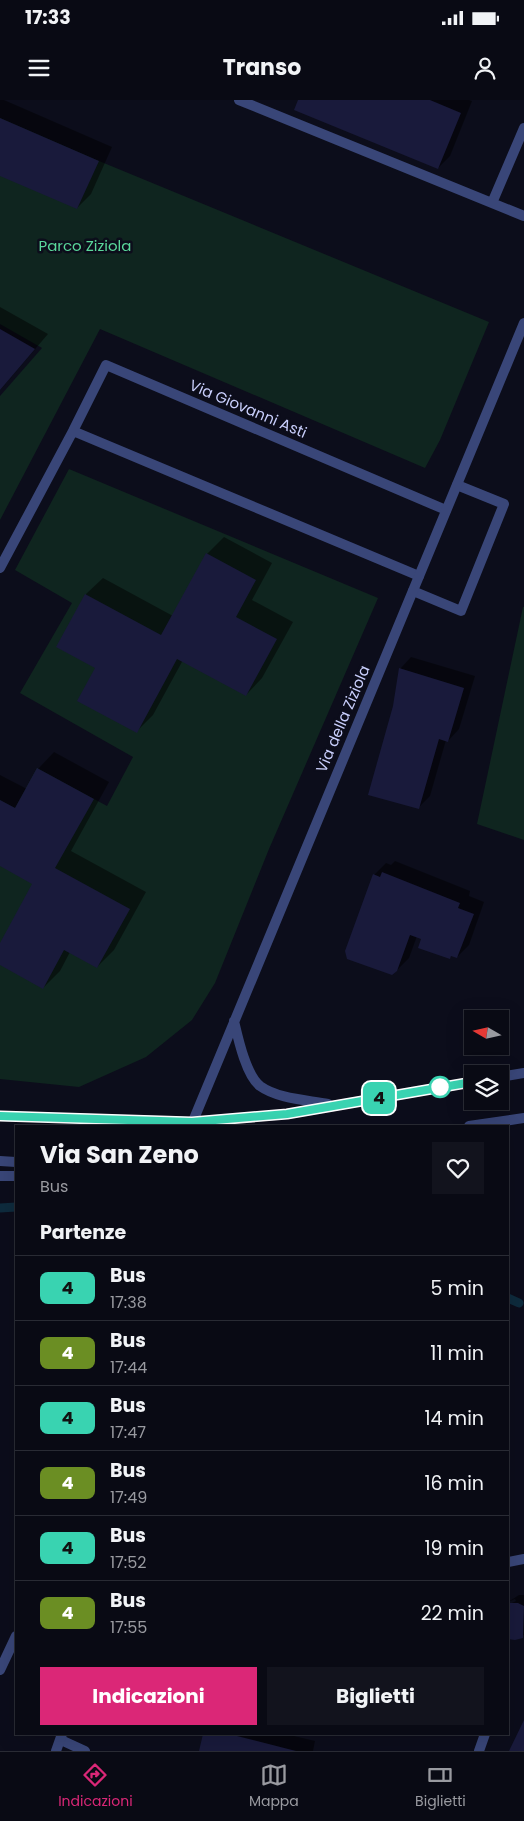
<!DOCTYPE html>
<html lang="it">
<head>
<meta charset="utf-8">
<style>
  :root { --surface:#090a14; --page:#12131d; --text:#f1f3f6; --muted:#999aa0; --line:#292b34; --accent:#db2777 }
  body { margin:0; font-family:Poppins,sans-serif; background:var(--page); color:var(--text); height:100vh; display:flex; flex-direction:column; font-size:19px; white-space:nowrap }
  * { box-sizing:border-box; margin:0 }
  p { font-size:16px; color:var(--muted) }
  .icon { flex:none; width:28px; height:28px; fill:none; stroke:currentColor; stroke-width:2; stroke-linecap:round; stroke-linejoin:round }
  .map { position:relative; flex:1; overflow:hidden }
  .sheet { position:absolute; left:15px; top:1025px; width:494px; height:610px; display:flex; flex-direction:column; background:var(--surface); border-radius:0px; box-shadow:0 5px 20px #0002,0 0 0 1px var(--line) }
  .sheet>* { flex:none }
  .badge { padding:0 10px; border-radius:8px; font-size:18px; line-height:32px }
  .needle { width:32px; rotate:279deg }
  .fabs { position:absolute; left:464px; top:910px; display:grid; gap:10px }
  .fabs a { display:grid; place-items:center; width:45px; height:45px; border-radius:0px; background:var(--surface); box-shadow:0 5px 20px #0002,0 0 0 1px var(--line); font-size:25px }
  .map>.badge { position:absolute; translate:-50% -50%; box-shadow:0 0 0 2px #fff }
  h2 { padding:0 25px; font-size:19px; line-height:45px }
  .round { display:grid; place-items:center; flex:none; width:52px; height:52px; border-radius:0px; background:var(--page) }
  .headline { display:flex; align-items:center; justify-content:space-between; height:85px; padding:0 25px }
  h1 { font-size:24px; font-weight:700; line-height:38px }
  .action { display:flex; gap:10px; margin-top:auto; padding:10px 25px }
  .action a { flex:1; height:58px; border-radius:0px; background:var(--accent); color:#fff; font-size:20px; font-weight:700; line-height:58px; text-align:center }
  .action a+a { background:var(--page); color:var(--text) }
  ul { padding:0; list-style:none }
  li { display:flex; align-items:center; gap:15px; height:65px; padding:0 25px; border-top:1px solid var(--line) }
  li div { flex:1 }
  li b { display:block; font-size:19px }
  li em { font-style:normal }
  li .badge { min-width:55px; font-weight:700; text-align:center }
  .status { display:flex; justify-content:space-between; align-items:center; height:35px; padding:0 25px; background:var(--surface); direction:ltr }
  .status svg { height:14px; fill:currentColor }
  header { display:flex; justify-content:space-between; align-items:center; height:65px; padding:0 25px; background:var(--surface); font-size:22px; font-weight:700 }
  .tab-bar { display:flex; justify-content:space-around; align-items:center; height:70px; border-top:1px solid var(--line); background:var(--surface); font-size:14px; color:var(--muted) }
  .tab-bar a { display:grid; justify-items:center; gap:2px }
  .tab-bar .active { color:var(--accent) }
  .map>svg:first-child { display:block }
</style>
</head>
<body>
<div class="status"><b>17:33</b><svg viewBox="0 0 49 12"><path d="M0 12V9h3v3zM5 12V6h3v6zM10 12V3h3v9zM15 12V0h3v12zM26 1h20v11H26zM47 4h2v5h-2z"/></svg></div>
<header><svg class="icon" aria-label="menu" viewBox="0 0 24 24"><path d="M4 6h16M4 12h16M4 18h16"/></svg>Transo<svg class="icon" aria-label="person" viewBox="0 0 24 24"><circle cx="12" cy="8" r="4"/><path d="M4 21q1-7 8-7t8 7"/></svg></header>
<div class="map">
<svg width="524" height="1651" viewBox="0 0 524 1651">
  <rect width="100%" height="100%" fill="#0c0d1b"/>
  <path fill="#0f251f" d="M0 18 99 61 489 222 440 340 425 368 100 229 0 420V296L42 248 0 224Z
    M69 369 378 498 269 749 215 883 192 920 146 957 79 987 0 979V700L15 708 37 668 107 706 133 657 20 593 72 503 15 470Z
    M523 507H524V740L477 724Z"/>
  <path fill="#0007" d="M0 0H4L112 47 91 94 77 108 0 74Z
    M300 0H469L472 1 450 56 438 68Z
    M0 207 48 234 0 290Z
    M224 437 272 463 252 500 293 522 262 578 246 595 183 560 153 615 136 632 97 567 86 494 103 478 173 516 207 454Z
    M411 557 475 576 459 629 448 641 446 640 430 696 418 708 394 607 400 569Z
    M54 652 109 682 71 751 146 792 114 850 97 867 70 852 60 871 43 888 0 864V846L34 783 0 765V675L27 689 38 669Z
    M395 761 470 791 469 796 484 802 469 845 457 857 452 855 450 858 423 839 417 836 409 858 397 870 374 775 386 763 391 765Z
    M519 1495H524V1535L515 1539 508 1538V1505L516 1501 515 1499 508 1502Z
    M204 1634H286L315 1641 313 1651H200Z"/>
  <g fill="none" stroke-linecap="round" stroke-linejoin="round">
    <path stroke="#0e2b3d" stroke-width="9" d="M0 1108 16 1107
      M508 1198 519 1203"/>
  </g>
  <path fill="#191a3b" d="M298 0H430L461 13 438 69 294 10Z
    M0 18 99 61 77 109 0 76Z
    M0 229 35 249 0 290Z
    M206 453 256 480 236 517 277 539 246 596 177 559 137 633 77 601 95 568 56 547 85 494 161 535Z
    M399 568 464 588 448 642 439 639 419 709 368 695 393 606Z
    M37 668 94 699 55 768 130 809 97 868 64 850 43 889 0 865V843L32 784 0 766V700L15 708Z
    M382 772 460 803 458 808 474 814 457 858 451 856 450 859 418 848 421 839 410 835 397 871 392 875 347 859 345 851 373 774 380 777Z
    M508 1503H518L524 1506 523 1538 515 1540 508 1539Z
    M524 1620V1651H509Z
    M203 1634H229L296 1651H199Z"/>
  <g fill="none" stroke-linecap="round" stroke-linejoin="round">
    <path stroke="#394678" stroke-width="10" d="M239 0 524 116
      M492 103 524 28
      M413 491 461 511 504 404 457 385
      M0 1570 16 1536
      M479 1651 485 1634"/>
    <path stroke="#394678" stroke-width="10" d="M508 1462 524 1459"/>
    <path stroke="#394678" stroke-width="10" d="M73 331 419 476
      M0 468 73 331 106 265 446 410
      M61 1640 85 1651"/>
    <path stroke="#394678" stroke-width="10" d="M234 921C238 938 246 975 260 986 278 999 308 1000 328 1004
      M500 977 524 973
      M0 1016 192 1022 287 1014 472 982
      M191 1026 524 223
      M469 1026 524 1018
      M0 1061 16 1062
      M0 1076H16
      M56 1651 62 1634"/>
  </g>
  <g fill="none" stroke-linecap="round" stroke-linejoin="round">
    <g stroke="#fff" stroke-width="11">
      <path id="line" d="M0 1016 192 1022 287 1014 472 982"/>
    </g>
    <use href="#line" stroke="#39d3b1" stroke-width="8"/>
  </g>
  <circle fill="#fff" stroke="#39d3b1" stroke-width="2.5" cx="440" cy="987" r="10"/>
  <g text-anchor="middle" stroke-width="5" stroke-linejoin="round" paint-order="stroke">
    <g font-size="15" fill="#5ad79a" stroke="#0c0d1b">
      <text x="85" y="151">Parco Ziziola</text>
    </g>
    <g font-size="15" fill="#c9cffc" stroke="#0c0d1b">
      <text transform="translate(248 309) rotate(23)" y="5">Via Giovanni Asti</text>
      <text transform="translate(343 619) rotate(-67)" y="5">Via della Ziziola</text>
    </g>
  </g>
</svg>
<div class="fabs">
<a><svg class="needle" viewBox="-14 -14 28 28"><path d="M0-13l5 13h-10z" fill="#e53935"/><path d="M0 13l5-13h-10z" fill="#999aa0"/></svg></a>
<a><svg class="icon" aria-label="layers" viewBox="0 0 24 24"><path d="M12 4l9 5-9 5-9-5zM3 14l9 5 9-5"/></svg></a>
</div>
<b class="badge" style="left:379px;top:998px;background:#39d3b1;color:#111">4</b>
<section class="sheet">
<div class="headline"><div><h1>Via San Zeno</h1><p>Bus</p></div><a class="round"><svg class="icon" aria-label="heart" viewBox="0 0 24 24"><path d="M12 20l-8-8c-3-5 5-10 8-4 3-6 11-1 8 4z"/></svg></a></div>
<h2>Partenze</h2>
<ul>
<li><span class="badge" style="background:#39d3b1;color:#111">4</span><div><b>Bus</b><p>17:38</p></div><em>5 min</em></li>
<li><span class="badge" style="background:#6b8e23;color:#fff">4</span><div><b>Bus</b><p>17:44</p></div><em>11 min</em></li>
<li><span class="badge" style="background:#39d3b1;color:#111">4</span><div><b>Bus</b><p>17:47</p></div><em>14 min</em></li>
<li><span class="badge" style="background:#6b8e23;color:#fff">4</span><div><b>Bus</b><p>17:49</p></div><em>16 min</em></li>
<li><span class="badge" style="background:#39d3b1;color:#111">4</span><div><b>Bus</b><p>17:52</p></div><em>19 min</em></li>
<li><span class="badge" style="background:#6b8e23;color:#fff">4</span><div><b>Bus</b><p>17:55</p></div><em>22 min</em></li>
</ul>
<div class="action"><a>Indicazioni</a><a>Biglietti</a></div>
</section>
</div>
<nav class="tab-bar">
<a class="active"><svg class="icon" aria-label="directions" viewBox="0 0 24 24"><path d="M12 3l9 9-9 9-9-9zM9 14v-3h6M13 9l2 2-2 2"/></svg>Indicazioni</a>
<a><svg class="icon" aria-label="map" viewBox="0 0 24 24"><path d="M3 6l6-2 6 2 6-2v14l-6 2-6-2-6 2zM9 4v14M15 6v14"/></svg>Mappa</a>
<a><svg class="icon" aria-label="tickets" viewBox="0 0 24 24"><path d="M3 7h18v10H3zM15 7v10"/></svg>Biglietti</a>
</nav>
</body>
</html>
